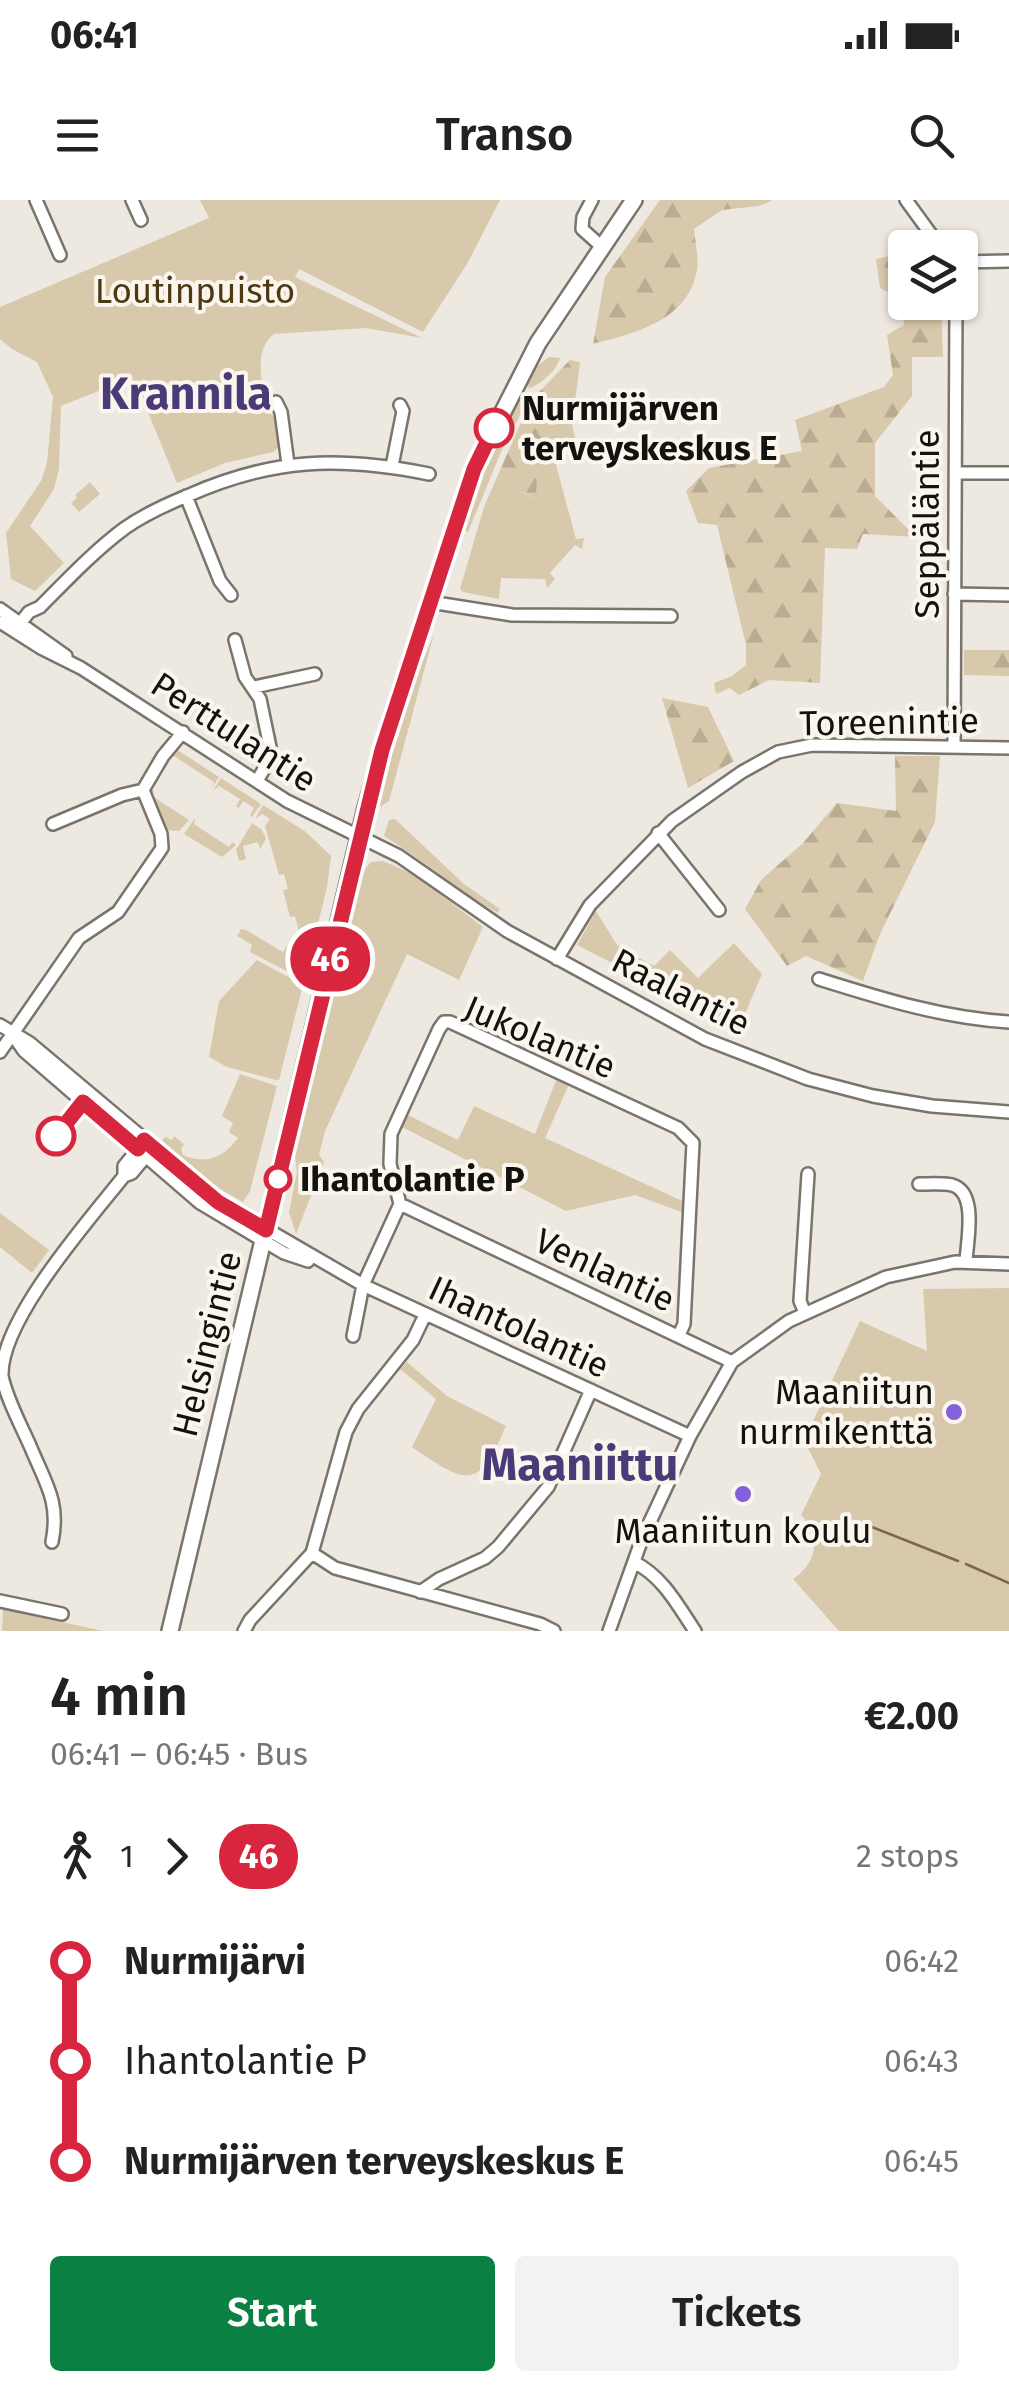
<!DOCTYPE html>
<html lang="en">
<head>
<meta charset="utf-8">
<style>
  :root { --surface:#fff; --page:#f2f2f2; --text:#222; --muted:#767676; --accent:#0b8043 }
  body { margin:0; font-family:"Fira Sans",sans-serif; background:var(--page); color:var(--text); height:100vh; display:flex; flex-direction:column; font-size:38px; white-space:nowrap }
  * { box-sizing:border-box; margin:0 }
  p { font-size:32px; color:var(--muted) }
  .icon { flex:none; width:55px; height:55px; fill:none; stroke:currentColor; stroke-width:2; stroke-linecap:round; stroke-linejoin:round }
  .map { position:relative; height:1431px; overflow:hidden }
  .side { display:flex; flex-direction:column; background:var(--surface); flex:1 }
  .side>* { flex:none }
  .badge { padding:0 20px; border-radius:32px; font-size:35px; line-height:65px }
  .tools { position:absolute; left:888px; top:30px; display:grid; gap:20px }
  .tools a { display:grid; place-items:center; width:90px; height:90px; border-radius:10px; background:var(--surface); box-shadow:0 2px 8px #0004; font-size:50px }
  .map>.badge { position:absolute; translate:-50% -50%; box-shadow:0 0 0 5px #fff }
  .legs { display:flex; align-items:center; gap:15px; height:110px; padding:0 50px; font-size:32px }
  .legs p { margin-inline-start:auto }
  .overview { display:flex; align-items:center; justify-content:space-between; height:170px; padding:0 50px }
  h1 { font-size:55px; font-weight:600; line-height:75px }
  .cta { display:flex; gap:20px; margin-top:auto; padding:20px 50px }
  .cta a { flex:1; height:115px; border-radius:10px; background:var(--accent); color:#fff; font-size:40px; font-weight:600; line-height:115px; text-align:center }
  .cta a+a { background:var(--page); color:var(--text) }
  ul { padding:0 50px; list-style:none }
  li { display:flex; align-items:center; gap:35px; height:100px; font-size:38px }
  li i { display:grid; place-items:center; width:15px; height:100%; margin:0 12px; background:currentColor }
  li i::after { content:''; width:25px; height:25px; margin:-12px; border:8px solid; border-radius:50%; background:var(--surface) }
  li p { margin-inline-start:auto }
  li:first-child i { background:linear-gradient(#0000 50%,currentColor 0) }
  li:last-child i { background:linear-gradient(currentColor 50%,#0000 0) }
  .status { display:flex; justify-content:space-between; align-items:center; height:70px; padding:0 50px; background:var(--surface); direction:ltr }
  .status svg { height:28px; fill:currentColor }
  header { display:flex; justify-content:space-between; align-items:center; height:130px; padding:0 50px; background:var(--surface); font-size:45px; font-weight:600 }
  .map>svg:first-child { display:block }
</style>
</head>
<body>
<div class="status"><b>06:41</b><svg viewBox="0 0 49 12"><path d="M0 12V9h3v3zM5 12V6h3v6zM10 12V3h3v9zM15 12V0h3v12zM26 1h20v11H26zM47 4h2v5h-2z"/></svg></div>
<header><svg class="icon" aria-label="menu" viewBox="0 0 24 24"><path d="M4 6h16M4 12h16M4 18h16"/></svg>Transo<svg class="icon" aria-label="search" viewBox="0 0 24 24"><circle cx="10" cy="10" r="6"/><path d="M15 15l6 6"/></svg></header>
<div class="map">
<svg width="1009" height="1431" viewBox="0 0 1009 1431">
  <defs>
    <pattern id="forest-firs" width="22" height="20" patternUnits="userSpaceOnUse" patternTransform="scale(2.5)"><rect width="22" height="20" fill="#d9c9ac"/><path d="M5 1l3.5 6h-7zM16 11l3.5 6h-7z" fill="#b9ac93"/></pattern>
  </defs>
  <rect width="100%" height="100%" fill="#ede8e0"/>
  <path fill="#d9c9ac" d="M200 0H500L467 64 423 132 299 69 295 77 422 138 366 128 274 134C251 152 264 187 267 212L274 216 278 248 273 252 225 263 177 283 136 183 131 178 61 206 59 269 54 289 30 326 64 363 35 391 11 379 6 333 41 281 47 263 53 197 37 162 12 149 0 139V107L209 18Z
    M549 157 560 158C557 170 541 184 530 188L524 184 533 169Z
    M521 190 529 198 501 252 468 332 465 331 489 253Z
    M572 225 576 241 552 250 576 339 584 338 582 349 575 345 550 373 555 379 547 388 545 379 501 378 499 399 463 392 460 389 484 307 513 289 535 298 538 243Z
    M90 282 100 294 79 312 71 303 77 298 75 295Z
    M434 434 389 601 378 608 406 502Z
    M176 549 219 577 212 588 214 582 174 556 168 560Z
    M221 578 261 604 252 617 250 615 254 608 243 601 239 608 236 606 240 599 219 586 213 591Z
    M150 588 154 591 152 596 189 620 179 631 164 630 149 591Z
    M263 605 306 632 331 656 327 687 306 773 300 778 250 752 252 745 237 736 241 729 246 730 283 752 295 733 299 732 295 716 290 717 283 690 288 689 284 674 279 675 265 626 270 619 262 614 255 619Z
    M195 618 194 624 229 647 233 642 236 645 222 657 184 634Z
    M395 619 464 684 500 709 498 713C458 691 423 660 384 636L389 620Z
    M252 623 262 630 266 639 260 649 258 642 243 646 246 659 239 661 236 650Z
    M383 661 415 675 483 727 459 780 407 754 325 931 319 955 324 962 296 1034 289 1012 297 972 294 946 335 770 345 748 365 669 371 662Z
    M596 711 617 745 654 766 670 750 698 778 734 743 762 774 739 828 577 745Z
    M257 760 303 785 279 880H276L227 867 209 857 219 801Z
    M240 874 277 886 250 991 243 1002 213 985 161 941 166 937 172 940 174 936 184 944 181 949 183 955C206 965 223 958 238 938L229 932 233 923 222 916Z
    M557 878 569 884 545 938 689 1004 687 1014 635 995 566 1011 402 927 406 914 458 940 474 906 535 934Z
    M0 1013 49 1050 32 1073 0 1047Z
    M1009 1088V1431H839L793 1379C817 1363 822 1336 801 1315L821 1274 804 1240 860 1121 927 1151 923 1089Z
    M407 1162 447 1196 506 1226C479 1292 466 1284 412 1247L436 1199 400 1169Z
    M3 1409 103 1431H2Z"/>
  <path fill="url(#forest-firs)" d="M660 0H773L759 6 722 10 694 29C695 42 699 57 697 70 688 121 635 133 593 144L605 77Z
    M905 53V102L941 103 943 157H912V196L875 243V296L916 337 863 334 857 349 825 348 820 483 769 480 739 495 730 488 716 494 714 483 732 476 746 465V445L717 325 698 323 686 291 709 268 802 251 795 220 884 187 893 175 887 135 904 125 903 100 880 88 876 59Z
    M570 160 580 162 572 225 538 243 536 298 513 289 484 307 519 227 538 193Z
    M964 450H1009V476L964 475Z
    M662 498 708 507 734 561 688 588Z
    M895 556H940L935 622 880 734 863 781 806 756 787 766 745 709 761 680 803 643 837 603 896 611Z"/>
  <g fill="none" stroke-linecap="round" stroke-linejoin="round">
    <path stroke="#7a6948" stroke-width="2.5" d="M867 1325 958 1361
      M966 1364 1009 1383"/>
    <g stroke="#79756d" stroke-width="16">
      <path id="minor" d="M36 0 60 55
        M132 0 141 20
        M592 0 583 17 582 29 601 46
        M906 0 941 48
        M960 62 1009 61
        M276 202 281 212 288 264
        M392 266 403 211 400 205
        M955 273H1009
        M186 296 220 381 231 395
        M954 394 1009 395
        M430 402 512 415 671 416
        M0 409 66 456
        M0 422 41 448 81 468 287 601 399 656 507 731 705 839 808 879 873 896 932 906 1009 912
        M14 431 29 412 40 407C67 380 94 351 125 328 145 314 165 305 187 296 272 258 339 256 429 274
        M235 440 245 477 260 499 270 547 267 564 257 581
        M254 487 315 474
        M954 546 956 102
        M53 624 122 595 143 590
        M658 633 719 710
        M557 759 590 705 672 621 742 572 778 552 812 545 1009 548
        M819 779C883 799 943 818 1009 822
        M0 825 30 843 218 1001 363 1085 690 1236
        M15 838 24 851 200 1003 284 1053 308 1061
        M0 852 79 738 118 712 162 648 161 634 143 590 163 556 183 532
        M124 976V966L142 944
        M919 984C929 984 942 983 952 985 978 992 967 1041 966 1061
        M400 1004 732 1162
        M805 1113 800 1101 808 974
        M353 1136 363 1085 400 1004 390 964 391 934 439 829 444 822H450L678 928 693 943 684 1124 679 1135
        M52 1342C60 1302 46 1284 31 1248 21 1225 7 1200 2 1176 0 1120 90 1019 124 976L132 973 146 956 144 941
        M312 1353 335 1368 540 1424 554 1431
        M634 1362C663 1377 677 1404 695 1431
        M420 1392 439 1379 485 1358 498 1347 548 1287 591 1190
        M0 1401 62 1414
        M244 1431 250 1420 312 1353 346 1232 358 1209 413 1140 425 1115
        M609 1431 642 1339 690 1236 732 1162 789 1121 886 1077 955 1062 1009 1064"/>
    </g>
    <g stroke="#79756d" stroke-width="20">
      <path id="major" d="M170 1431 366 608 392 517 474 269 538 143 634 0"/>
    </g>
    <use href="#minor" stroke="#fff" stroke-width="11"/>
    <use href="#major" stroke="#fff" stroke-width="15"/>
  </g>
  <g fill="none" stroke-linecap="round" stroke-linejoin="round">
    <g stroke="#fff" stroke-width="22">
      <path id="line-1" d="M56 936 83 902 138 949 144 940 218 1002 266 1030 382 550 474 269 494 228"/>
    </g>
    <use href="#line-1" stroke="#d7263d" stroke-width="15"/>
  </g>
  <g fill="#fff" stroke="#d7263d" stroke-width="5">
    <circle cx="494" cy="228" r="18"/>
    <circle cx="56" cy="936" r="18"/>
    <circle cx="278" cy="979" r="12"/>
  </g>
  <g fill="#8461dc" stroke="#faf6ed" stroke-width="4">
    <circle cx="954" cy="1212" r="10"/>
    <circle cx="743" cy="1294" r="10"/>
  </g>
  <g text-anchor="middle" stroke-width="8" stroke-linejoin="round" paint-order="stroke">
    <g font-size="35" fill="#4d3a15" stroke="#faf6ed">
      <text x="195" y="103">Loutinpuisto</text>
    </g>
    <g font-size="35" font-weight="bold" fill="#14120f" stroke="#faf6ed" text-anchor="start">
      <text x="522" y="220">Nurmijärven<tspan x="522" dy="40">terveyskeskus E</tspan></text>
      <text x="300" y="991">Ihantolantie P</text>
    </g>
    <g font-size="35" fill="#14120f" stroke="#faf6ed">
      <text transform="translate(927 324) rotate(-90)" y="12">Seppäläntie</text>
      <text transform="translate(889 522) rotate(-1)" y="12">Toreenintie</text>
      <text transform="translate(234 532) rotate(33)" y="12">Perttulantie</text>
      <text transform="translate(681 792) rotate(27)" y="12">Raalantie</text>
      <text transform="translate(540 837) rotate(23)" y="12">Jukolantie</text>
      <text transform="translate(605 1070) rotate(25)" y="12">Venlantie</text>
      <text transform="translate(519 1127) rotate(25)" y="12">Ihantolantie</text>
      <text transform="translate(207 1144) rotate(-76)" y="12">Helsingintie</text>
    </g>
    <g font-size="35" fill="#14120f" stroke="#faf6ed" text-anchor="end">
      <text x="934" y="1204">Maaniitun<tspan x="934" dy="40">nurmikenttä</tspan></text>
      <text x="743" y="1343" text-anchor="middle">Maaniitun koulu</text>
    </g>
    <g font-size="45" font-weight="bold" fill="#4a3b78" stroke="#faf6ed">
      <text x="186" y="209">Krannila</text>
      <text x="580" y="1280">Maaniittu</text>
    </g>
  </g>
</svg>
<div class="tools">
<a><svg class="icon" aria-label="layers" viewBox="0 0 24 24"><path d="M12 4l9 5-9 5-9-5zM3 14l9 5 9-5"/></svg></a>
</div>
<b class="badge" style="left:330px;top:759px;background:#d7263d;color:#fff">46</b>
</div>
<section class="side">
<div class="overview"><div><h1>4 min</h1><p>06:41 – 06:45 · Bus</p></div><b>€2.00</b></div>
<div class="legs"><svg class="icon" aria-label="walk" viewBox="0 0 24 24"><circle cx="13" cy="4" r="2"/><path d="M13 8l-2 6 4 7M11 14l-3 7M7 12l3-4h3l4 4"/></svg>1<svg class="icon" aria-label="forward" viewBox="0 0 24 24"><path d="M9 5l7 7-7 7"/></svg><b class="badge" style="background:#d7263d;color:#fff">46</b><p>2 stops</p></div>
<ul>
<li><i style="color:#d7263d"></i><b>Nurmijärvi</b><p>06:42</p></li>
<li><i style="color:#d7263d"></i><span>Ihantolantie P</span><p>06:43</p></li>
<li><i style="color:#d7263d"></i><b>Nurmijärven terveyskeskus E</b><p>06:45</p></li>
</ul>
<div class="cta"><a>Start</a><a>Tickets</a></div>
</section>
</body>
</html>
